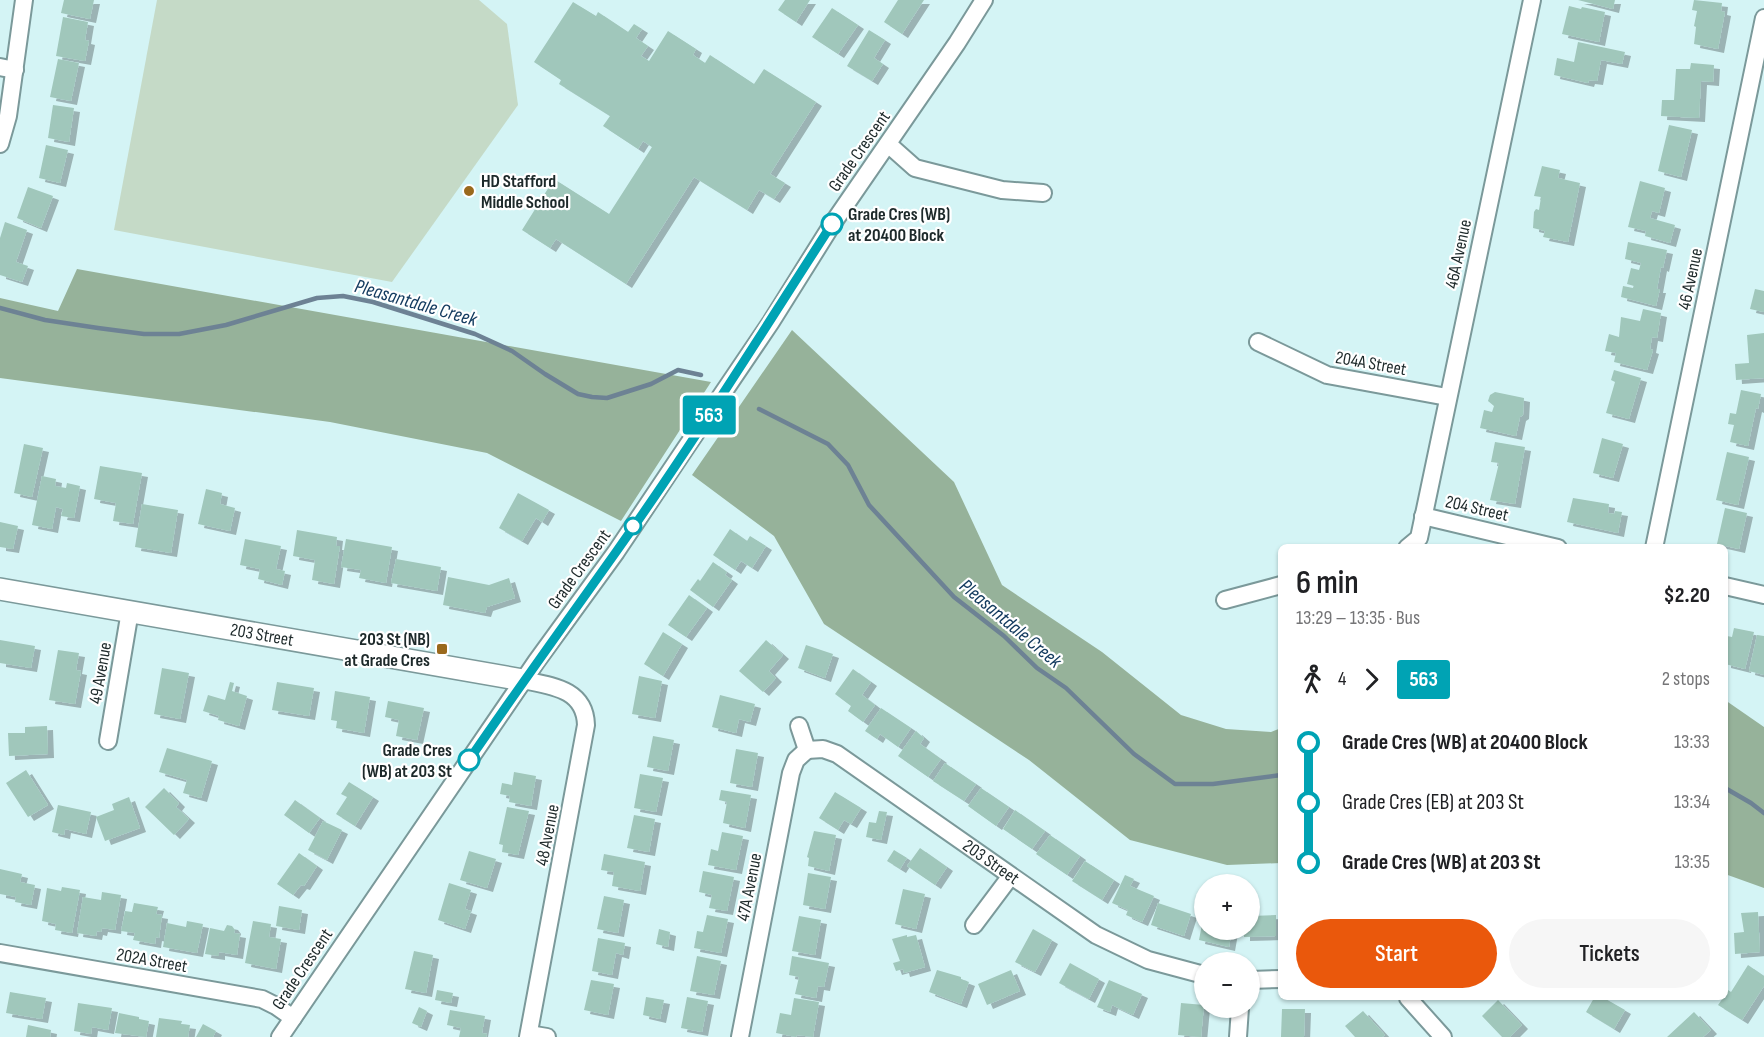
<!DOCTYPE html>
<html lang="en">
<head>
<meta charset="utf-8">
<style>
  :root { --surface:#fff; --page:#f6f6f6; --text:#202124; --muted:#757577; --accent:#ea580c }
  body { margin:0; font-family:"Sofia Sans Condensed",sans-serif; background:var(--page); color:var(--text); height:100vh; display:flex; flex-direction:column; font-size:22px; white-space:nowrap }
  * { box-sizing:border-box; margin:0 }
  p { font-size:20px; color:var(--muted) }
  .icon { flex:none; width:33px; height:33px; fill:none; stroke:currentColor; stroke-width:2; stroke-linecap:round; stroke-linejoin:round }
  .map { position:relative; flex:1; overflow:hidden }
  .sheet { position:absolute; left:1278px; top:544px; width:450px; height:456px; display:flex; flex-direction:column; background:var(--surface); border-radius:9px; box-shadow:0 2px 4px #0004 }
  .sheet>* { flex:none }
  .badge { padding:0 12px; border-radius:4px; font-size:21px; line-height:39px }
  .tools { position:absolute; left:1194px; top:874px; display:grid; gap:12px }
  .tools a { display:grid; place-items:center; width:66px; height:66px; border-radius:50%; background:var(--surface); box-shadow:0 2px 4px #0004; font-size:30px }
  .map>.badge { position:absolute; translate:-50% -50%; box-shadow:0 0 0 3px #fff }
  .legs { display:flex; align-items:center; gap:9px; height:66px; padding:0 18px; font-size:20px }
  .legs p { margin-inline-start:auto }
  .summary { display:flex; align-items:center; justify-content:space-between; height:102px; padding:0 18px }
  h1 { font-size:33px; font-weight:600; line-height:45px }
  .cta { display:flex; gap:12px; margin-top:auto; padding:12px 18px }
  .cta a { flex:1; height:69px; border-radius:36px; background:var(--accent); color:#fff; font-size:24px; font-weight:600; line-height:69px; text-align:center }
  .cta a+a { background:var(--page); color:var(--text) }
  ul { padding:0 18px; list-style:none }
  li { display:flex; align-items:center; gap:21px; height:60px; font-size:22px }
  li i { display:grid; place-items:center; width:9px; height:100%; margin:0 8px; background:currentColor }
  li i::after { content:''; width:15px; height:15px; margin:-8px; border:4px solid; border-radius:50%; background:var(--surface) }
  li p { margin-inline-start:auto }
  li:first-child i { background:linear-gradient(#0000 50%,currentColor 0) }
  li:last-child i { background:linear-gradient(currentColor 50%,#0000 0) }
  .map>svg:first-child { display:block }
</style>
</head>
<body>
<div class="map">
<svg width="1764" height="1037" viewBox="0 0 1764 1037">
  <defs>
    <filter id="shadow"><feDropShadow dx="6" dy="4" stdDeviation="0" flood-color="#0004"/></filter>
  </defs>
  <rect width="100%" height="100%" fill="#d4f4f5"/>
  <path fill="#c5dac7" d="M157 0H479L507 24 518 105 392 282 114 230Z"/>
  <path fill="#96b29a" d="M77 269 711 382 621 521 487 453 330 422 0 378V298L58 311Z
    M792 330 954 482 1002 585 1102 652 1181 715 1226 729 1271 732 1281 728V863L1227 865 1130 840 1029 760 824 624 774 536 692 475Z
    M1725 700 1764 727V888L1725 874Z"/>
  <g fill="none" stroke-linecap="round" stroke-linejoin="round">
    <path stroke="#6d8294" stroke-width="4.5" d="M0 308 45 320 98 328 144 334H179L226 325 317 298 343 296 373 302 475 334 512 351 545 374 578 394 592 397 607 398 651 384 678 370 701 375
      M759 409 828 444 848 465 869 505 954 597 1004 636 1037 668 1066 688 1134 754 1175 784H1213L1281 775
      M1725 788 1751 803 1764 813"/>
  </g>
  <path fill="#a0c7bb" filter="url(#shadow)" d="M64 0H94L90 19 61 13Z
    M785 0H810L796 22 778 10Z
    M898 0H924L902 34 884 22Z
    M1578 0H1615L1613 9Z
    M1694 0 1722 3 1721 11 1725 12 1718 49 1694 44 1696 27 1694 26 1697 11 1692 10Z
    M573 2 596 16 598 12 628 32 634 24 642 29 636 38 648 46 641 56 649 61 668 31 696 49 693 55 705 63 710 55 754 84 764 69 816 102 770 174 785 183 774 199 759 190 747 210 694 177 626 284 556 239 550 248 522 230 554 179 609 214 652 147 643 141 638 149 603 126 610 116 559 84 561 80 534 62Z
    M1569 6 1581 9 1582 7 1605 12 1599 42 1562 34Z
    M832 8 858 25 838 54 812 37Z
    M63 17 88 22 85 40 89 41 85 61 56 56Z
    M869 30 885 40 874 58 883 64 872 81 847 66Z
    M1578 42 1625 52 1622 64 1601 60 1597 81 1589 80 1588 83 1554 75 1557 58 1574 62Z
    M58 59 79 63 71 101 50 97Z
    M1691 63 1714 65 1713 82 1701 81 1699 118 1661 116 1662 100H1674L1676 69H1690Z
    M53 105 74 108 69 142 48 138Z
    M1669 125 1692 130 1681 177 1658 171Z
    M46 145 68 150 60 183 39 178Z
    M1542 166 1560 170 1558 178 1580 183 1568 242 1543 237 1545 231 1533 228 1534 212 1536 209 1539 210 1541 197 1534 196Z
    M1640 181 1665 188 1659 213 1652 211 1650 218 1675 225 1670 243 1645 236 1646 231 1628 227Z
    M28 187 53 196 41 228 17 218Z
    M5 222 27 230 16 262 28 266 22 282 0 275V238Z
    M1628 242 1667 250 1663 268 1661 267 1657 289H1660L1656 306 1621 297 1623 286 1633 288 1634 286 1627 284 1631 268 1639 270 1641 263 1625 259Z
    M1755 289 1764 291V312L1750 309Z
    M1643 309 1661 313 1657 338 1652 337 1650 349 1653 350 1647 370 1614 362 1616 353 1605 351 1609 334 1619 337 1621 317 1640 321Z
    M1764 333V378L1736 380 1735 364 1749 363 1747 335Z
    M1614 370 1641 378 1629 419 1606 413 1615 382 1611 380Z
    M1741 390 1761 394 1758 409 1756 408 1748 446 1730 442 1734 425 1728 424 1730 413 1736 414Z
    M1495 392 1524 398 1523 415 1520 417 1516 436 1480 428 1484 410 1492 412 1494 406 1488 401 1490 395Z
    M1602 438 1623 444 1613 478 1593 473Z
    M1495 442 1525 447 1515 504 1490 500 1499 463 1491 462Z
    M24 444 43 448 32 497 14 493Z
    M1727 452 1749 457 1738 505 1716 500Z
    M100 466 142 473 133 524 113 521 116 503 94 499Z
    M42 476 56 479 55 486 66 488 67 483 80 486 74 518 61 516 63 509 56 507 52 529 32 525Z
    M206 489 222 493 220 504 235 508 230 531 198 524Z
    M518 493 549 510 542 522 536 518 522 541 499 528Z
    M1573 498 1609 504 1608 513 1614 514 1615 511 1622 512 1618 533 1567 522Z
    M142 504 178 510 171 553 135 547Z
    M1725 508 1747 513 1739 549 1717 544Z
    M0 522 18 526 13 549 0 547Z
    M730 529 747 541 750 536 766 546 752 568 741 561 735 570 713 555Z
    M297 530 337 537 336 546H340L334 584 312 580 315 560 293 556Z
    M245 539 281 546 276 569 285 571 282 585 258 579 260 569 240 565Z
    M346 539 392 547 386 583 359 578 361 570 341 567Z
    M396 559 441 567 437 591 391 583Z
    M713 562 727 572 725 575 732 580 713 607 690 590 698 579 700 581Z
    M448 577 489 585 509 578 515 598 487 607 485 613 443 605Z
    M689 595 707 608 686 637 668 625Z
    M1734 628 1754 632 1745 669 1725 664V640L1727 636 1732 637Z
    M663 632 682 644 663 676 644 664Z
    M1757 635 1764 636V675L1749 671Z
    M0 640 35 646 31 668 0 663Z
    M766 640 783 655 769 671 776 678 763 692 739 671Z
    M806 645 833 654 825 678 798 668Z
    M58 650 79 653 76 670 81 671 75 704 49 700Z
    M162 668 189 673 180 719 154 714Z
    M853 669 871 682 862 695 875 705 863 722 848 711 851 706 835 694Z
    M639 676 662 681 655 718 632 714Z
    M230 682 234 683 232 691 247 696 239 726 218 720 219 716 203 711 208 695 225 700Z
    M277 682 314 688 309 716 272 710Z
    M335 691 370 697 364 733 336 728 337 721 331 720Z
    M720 695 755 704 750 722 739 719 736 733 712 727Z
    M388 701 424 708 417 740 396 736 399 720 385 717Z
    M881 708 911 728 898 747 880 734 877 739 865 731Z
    M47 726 48 754 9 756 8 733H25V727Z
    M916 731 924 738 920 744 941 759 928 777 898 756Z
    M653 736 674 740 668 771 647 767Z
    M167 748 212 761 201 798 183 793 187 780 159 772Z
    M736 749 758 753 752 787 730 783Z
    M945 763 976 784 964 801 933 781Z
    M26 770 48 805 28 817 6 783Z
    M514 772 536 776 531 806 509 802 510 796 500 794 502 783 512 785Z
    M640 774 663 778 656 812 634 808Z
    M349 782 373 797 355 826 336 814 347 797 341 794Z
    M164 788 179 803 176 807 189 819 174 835 145 807Z
    M981 788 1009 807 996 826 968 806Z
    M721 790 751 795 745 828 723 823 727 802 719 800Z
    M835 792 861 808 851 824 844 820 838 830 819 818Z
    M129 797 140 828 105 841 96 817 114 810 112 804Z
    M295 800 320 818 309 833 284 815Z
    M58 805 91 812 86 834 65 829 64 835 52 832Z
    M507 807 529 811 518 855 502 852 503 845 499 844Z
    M1015 810 1045 831 1032 849 1003 829Z
    M879 811 887 812 881 840 866 837 869 822 876 823Z
    M634 815 655 819 649 852 627 848Z
    M323 821 342 830 327 860 308 850Z
    M814 831 836 835 829 871 808 866 809 858 807 857Z
    M722 832 743 836 736 870 708 865 711 849 718 851Z
    M1050 835 1080 856 1067 875 1036 854Z
    M920 848 947 867 935 885 907 866Z
    M894 850 907 858 900 869 887 861Z
    M469 851 496 859 487 888 460 880Z
    M299 853 317 866 304 886 301 885 293 895 277 884Z
    M604 854 645 862 640 891 612 886 614 872 601 870Z
    M1085 861 1114 880 1102 900 1072 881Z
    M0 869 22 874 20 882 35 885 31 905 15 902 16 897 0 894Z
    M703 871 734 877 727 911 709 908 712 895 699 892Z
    M808 873 831 877 825 909 803 905Z
    M1125 875 1134 879 1130 886 1154 896 1142 922 1126 915 1128 910 1112 903Z
    M449 883 471 890 465 909 471 911 465 929 438 920Z
    M62 887 80 890 72 933 55 930 56 924 42 921 47 888 61 891Z
    M903 889 925 894 916 929 895 924Z
    M102 892 121 895 115 930 102 928 101 932 97 931 96 936 77 933 83 897 101 900Z
    M604 896 624 900 618 933 597 929Z
    M134 903 158 907 156 914 162 915 159 938 156 937 155 944 133 940 135 933 121 931 125 911 132 912Z
    M1158 903 1191 914 1184 936 1151 925Z
    M279 906 302 910 299 930 276 926Z
    M1758 912 1760 952 1735 954 1734 933 1744 932 1741 913Z
    M707 915 728 919 721 953 694 948 697 931 703 932Z
    M1276 915V936L1244 937V930H1250V916Z
    M799 916 821 920 815 955 792 951Z
    M1203 919 1204 930H1232L1229 947 1199 940Z
    M187 921 203 924 197 953 163 947 167 923 186 927Z
    M253 921 271 924 269 937 281 939 276 969 245 963Z
    M227 925 232 926 235 930 234 933 240 934 237 955 219 952V956L205 954 210 928 224 931Z
    M659 929 670 932 668 947 656 944Z
    M1033 929 1052 940 1035 972 1015 962Z
    M907 935V937L916 935 925 967 904 973 903 969 896 971 893 963 900 961 892 939Z
    M598 938 625 943 623 955 616 953 612 975 592 971Z
    M414 951 433 955 426 993 405 989Z
    M697 956 721 961 714 995 690 991Z
    M792 956 829 963 824 987 818 986 816 998 795 994 799 977 789 975Z
    M1070 963 1099 979 1089 999 1059 983Z
    M1748 965 1764 976V986L1742 1020 1718 1005 1723 998H1725L1728 990 1731 992Z
    M937 970 961 977V979L969 982 961 1004 929 992Z
    M1011 970 1020 991 987 1005 978 984Z
    M591 980 614 984 608 1015 584 1010Z
    M1109 980 1142 994 1133 1015 1112 1005 1110 1012 1097 1007Z
    M437 990 453 993 451 1003 435 1000Z
    M10 992 46 998 42 1019 6 1013Z
    M646 997 664 1000 660 1019 643 1015Z
    M687 997 708 1001 702 1032 681 1028Z
    M794 998 819 1002 813 1037 797 1035 796 1037 776 1033 780 1013 791 1015Z
    M1594 998H1604L1625 1010 1614 1029 1586 1012Z
    M1498 1000 1522 1025 1510 1037H1502L1482 1016Z
    M78 1003 112 1008 108 1030 92 1027 91 1034 74 1031Z
    M1181 1003 1204 1005 1201 1037 1178 1035Z
    M419 1007 427 1011 421 1027 412 1023Z
    M1282 1009H1305L1304 1037H1281Z
    M450 1010 485 1016 482 1033 487 1034 486 1037H459L461 1028 447 1025Z
    M1363 1011 1385 1035 1382 1037H1355L1345 1026Z
    M1694 1012 1711 1030 1703 1037H1667Z
    M119 1013 139 1017V1019L149 1021 146 1037 115 1033Z
    M159 1018 182 1021 181 1024 190 1025 188 1037H156Z
    M203 1024 216 1031 213 1037H196Z
    M28 1025 51 1030 50 1037H26Z"/>
  <g fill="none" stroke-linecap="round" stroke-linejoin="round">
    <g stroke="#7b999a" stroke-width="20">
      <g id="minor">
        <path d="M0 67 15 70"/>
        <path d="M0 144 8 116 24 0"/>
        <path d="M888 144 915 168 1002 190 1043 193"/>
        <path d="M1258 342 1327 375 1447 397"/>
        <path d="M1423 516 1558 548"/>
        <path d="M1407 548 1419 538 1532 0"/>
        <path d="M1654 548 1764 18"/>
        <path d="M1725 586 1764 595"/>
        <path d="M1225 600 1281 585"/>
        <path d="M523 680C552 686 585 689 586 725L528 1037"/>
        <path d="M799 726 807 750"/>
        <path d="M108 741 130 611"/>
        <path id="s1" d="M807 750 823 749 837 754 1096 935 1148 960 1204 975"/>
        <path d="M974 925 1010 877"/>
        <path d="M0 953 262 999 276 1006 293 1018"/>
        <path d="M1250 980 1281 979"/>
        <path d="M1408 998 1443 1037"/>
        <path d="M529 1034 547 1037"/>
        <path d="M280 1037 536 662 616 552 685 449 771 322 833 223 957 43 984 0"/>
        <path d="M740 1037 791 773 796 760 807 750"/>
        <path d="M1238 1037 1240 1008"/>
      </g>
    </g>
    <g stroke="#7b999a" stroke-width="24">
      <g id="major">
        <path id="s2" d="M0 589 523 680"/>
      </g>
    </g>
    <use href="#minor" stroke="#fff" stroke-width="16"/>
    <use href="#major" stroke="#fff" stroke-width="21"/>
  </g>
  <g fill="none" stroke-linecap="round" stroke-linejoin="round">
    <g stroke="#fff" stroke-width="14">
      <path id="line-1" d="M469 760C517 690 567 621 616 552 692 445 761 334 832 224"/>
    </g>
    <use href="#line-1" stroke="#00a3b4" stroke-width="9"/>
  </g>
  <g fill="#9a691c" stroke="#fff" stroke-width="2">
    <circle cx="469" cy="191" r="6"/>
    <rect x="436" y="643" width="12" height="12" rx="3"/>
  </g>
  <g fill="#fff" stroke="#00a3b4" stroke-width="3">
    <circle cx="832" cy="224" r="10"/>
    <circle cx="633" cy="526" r="8"/>
    <circle cx="469" cy="760" r="10"/>
  </g>
  <g text-anchor="middle" stroke-width="4.5" stroke-linejoin="round" paint-order="stroke">
    <g font-size="18" fill="#1d292a" stroke="#fff">
      <text transform="translate(859 151) rotate(-55)" y="6">Grade Crescent</text>
      <text transform="translate(1458 254) rotate(-78)" y="6">46A Avenue</text>
      <text transform="translate(1690 279) rotate(-78)" y="6">46 Avenue</text>
      <text transform="translate(1371 363) rotate(10)" y="6">204A Street</text>
      <text transform="translate(1477 508) rotate(13)" y="6">204 Street</text>
      <text transform="translate(579 569) rotate(-54)" y="6">Grade Crescent</text>
      <text dy="6" stroke="none"><textPath href="#s2" startOffset="266">203 Street</textPath></text>
      <text transform="translate(100 673) rotate(-80)" y="6">49 Avenue</text>
      <text transform="translate(547 835) rotate(-79)" y="6">48 Avenue</text>
      <text dy="6" stroke="none"><textPath href="#s1" startOffset="219">203 Street</textPath></text>
      <text transform="translate(749 887) rotate(-79)" y="6">47A Avenue</text>
      <text transform="translate(152 960) rotate(10)" y="6">202A Street</text>
      <text transform="translate(302 969) rotate(-56)" y="6">Grade Crescent</text>
    </g>
    <g font-size="18" font-weight="bold" fill="#1d292a" stroke="#fff" text-anchor="start">
      <text x="481" y="187">HD Stafford<tspan x="481" dy="21">Middle School</tspan></text>
      <text x="430" y="645" text-anchor="end">203 St (NB)<tspan x="430" dy="21">at Grade Cres</tspan></text>
    </g>
    <g font-size="18" font-weight="bold" fill="#1d292a" stroke="#fff" text-anchor="start">
      <text x="848" y="220">Grade Cres (WB)<tspan x="848" dy="21">at 20400 Block</tspan></text>
      <text x="452" y="756" text-anchor="end">Grade Cres<tspan x="452" dy="21">(WB) at 203 St</tspan></text>
    </g>
    <g font-size="20" font-style="italic" fill="#153c60" stroke="#fff">
      <text transform="translate(416 302) rotate(16)" y="7">Pleasantdale Creek</text>
      <text transform="translate(1011 623) rotate(40)" y="7">Pleasantdale Creek</text>
    </g>
  </g>
</svg>
<div class="tools">
<a>+</a>
<a>−</a>
</div>
<b class="badge" style="left:709px;top:415px;background:#00a3b4;color:#fff">563</b>
<section class="sheet">
<div class="summary"><div><h1>6 min</h1><p>13:29 – 13:35 · Bus</p></div><b>$2.20</b></div>
<div class="legs"><svg class="icon" aria-label="walk" viewBox="0 0 24 24"><circle cx="13" cy="4" r="2"/><path d="M13 8l-2 6 4 7M11 14l-3 7M7 12l3-4h3l4 4"/></svg>4<svg class="icon" aria-label="forward" viewBox="0 0 24 24"><path d="M9 5l7 7-7 7"/></svg><b class="badge" style="background:#00a3b4;color:#fff">563</b><p>2 stops</p></div>
<ul>
<li><i style="color:#00a3b4"></i><b>Grade Cres (WB) at 20400 Block</b><p>13:33</p></li>
<li><i style="color:#00a3b4"></i><span>Grade Cres (EB) at 203 St</span><p>13:34</p></li>
<li><i style="color:#00a3b4"></i><b>Grade Cres (WB) at 203 St</b><p>13:35</p></li>
</ul>
<div class="cta"><a>Start</a><a>Tickets</a></div>
</section>
</div>
</body>
</html>
